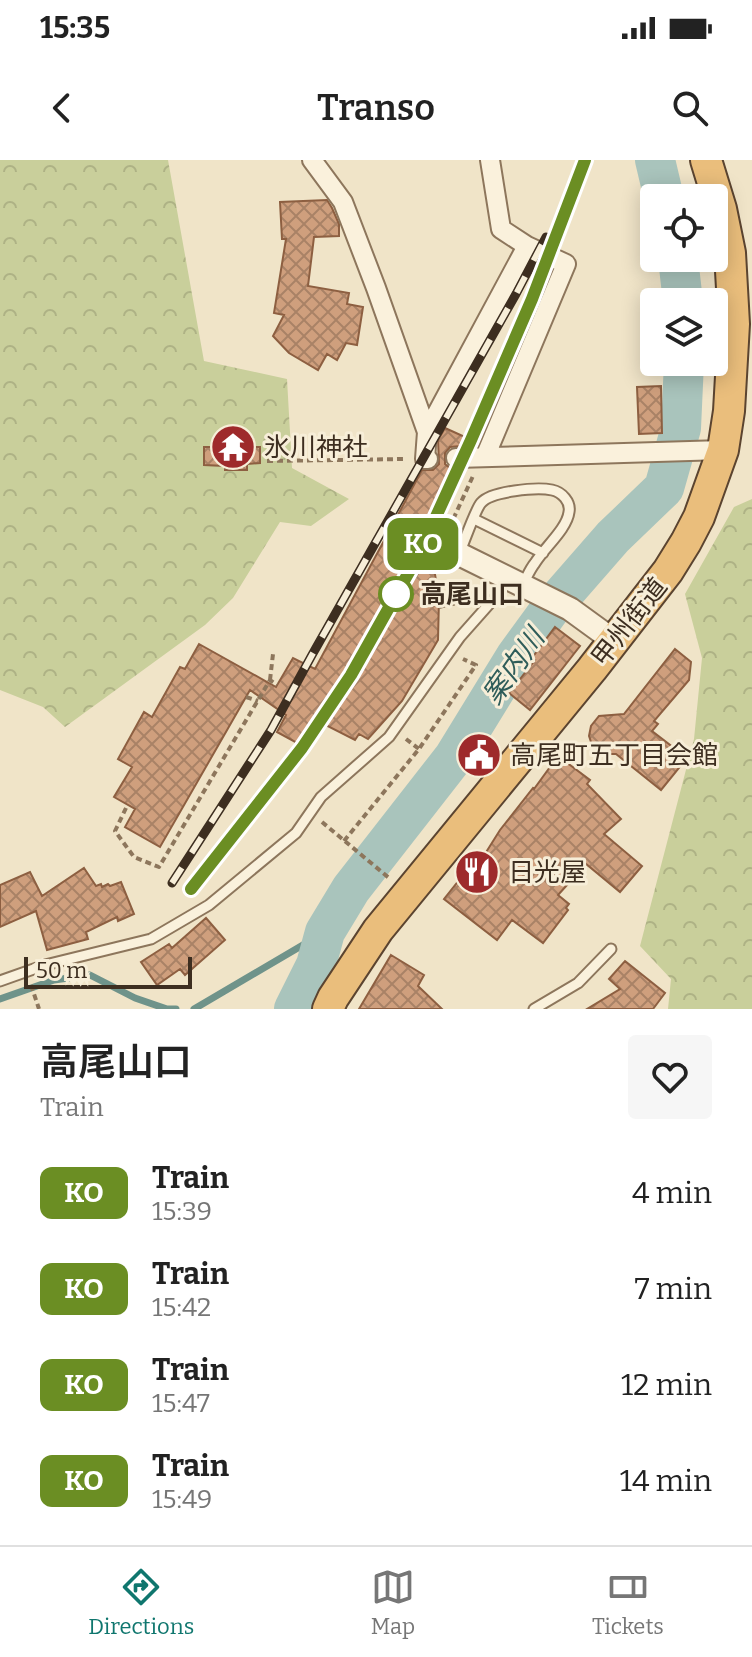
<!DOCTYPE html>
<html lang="en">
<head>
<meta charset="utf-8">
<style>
  :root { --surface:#fff; --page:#f6f6f6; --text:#222; --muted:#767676; --line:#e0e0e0; --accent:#0f766e }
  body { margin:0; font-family:Bitter,"Noto Sans JP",serif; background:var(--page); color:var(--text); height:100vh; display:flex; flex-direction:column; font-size:30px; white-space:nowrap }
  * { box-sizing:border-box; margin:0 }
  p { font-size:26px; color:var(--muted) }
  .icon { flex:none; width:44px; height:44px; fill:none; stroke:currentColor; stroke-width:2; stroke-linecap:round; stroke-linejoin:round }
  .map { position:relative; height:849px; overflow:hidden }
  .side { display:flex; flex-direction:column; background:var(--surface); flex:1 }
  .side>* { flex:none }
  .badge { padding:0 16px; border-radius:12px; font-size:28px; line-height:52px }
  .tools { position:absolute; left:640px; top:24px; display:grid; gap:16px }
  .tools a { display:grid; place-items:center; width:88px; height:88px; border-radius:8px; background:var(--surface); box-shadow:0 4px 20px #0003; font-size:40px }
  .scale { position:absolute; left:24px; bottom:20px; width:168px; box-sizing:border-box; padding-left:8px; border:4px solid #3d2e20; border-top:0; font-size:22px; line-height:28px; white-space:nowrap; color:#3d2e20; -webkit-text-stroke:6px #f7eed8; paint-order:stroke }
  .map>.badge { position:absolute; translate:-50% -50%; box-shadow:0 0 0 4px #fff }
  .round { display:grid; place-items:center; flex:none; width:84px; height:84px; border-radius:8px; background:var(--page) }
  .head { display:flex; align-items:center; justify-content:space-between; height:136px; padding:0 40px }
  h1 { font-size:38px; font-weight:600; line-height:60px }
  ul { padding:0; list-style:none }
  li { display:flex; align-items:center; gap:24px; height:96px; padding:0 40px }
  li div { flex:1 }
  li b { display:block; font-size:30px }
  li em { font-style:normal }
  li .badge { min-width:88px; font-weight:700; text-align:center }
  .status { display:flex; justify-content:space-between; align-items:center; height:56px; padding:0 40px; background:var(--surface); direction:ltr }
  .status svg { height:22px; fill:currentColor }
  header { display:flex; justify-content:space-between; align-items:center; height:104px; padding:0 40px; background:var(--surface); font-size:36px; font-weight:600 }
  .menu { display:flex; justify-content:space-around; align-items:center; height:112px; border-top:2px solid var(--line); background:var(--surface); font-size:22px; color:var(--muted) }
  .menu a { display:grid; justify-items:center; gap:4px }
  .menu .active { color:var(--accent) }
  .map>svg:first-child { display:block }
</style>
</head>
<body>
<div class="status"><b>15:35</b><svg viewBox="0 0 49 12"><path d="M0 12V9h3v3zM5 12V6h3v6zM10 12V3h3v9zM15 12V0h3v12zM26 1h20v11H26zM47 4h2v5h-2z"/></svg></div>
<header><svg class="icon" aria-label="back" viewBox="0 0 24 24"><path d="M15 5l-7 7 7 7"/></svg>Transo<svg class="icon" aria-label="search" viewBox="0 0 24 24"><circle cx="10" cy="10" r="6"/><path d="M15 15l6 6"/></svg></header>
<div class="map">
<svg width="752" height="849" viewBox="0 0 752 849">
  <defs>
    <pattern id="forest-crowns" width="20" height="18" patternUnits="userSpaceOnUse" patternTransform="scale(2)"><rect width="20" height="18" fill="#c9cf9b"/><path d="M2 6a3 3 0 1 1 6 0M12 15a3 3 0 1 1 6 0" fill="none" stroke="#aeb285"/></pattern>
    <pattern id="building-cross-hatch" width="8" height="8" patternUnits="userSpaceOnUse" patternTransform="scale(2)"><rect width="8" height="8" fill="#cf9f7d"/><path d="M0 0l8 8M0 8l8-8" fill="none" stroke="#a98266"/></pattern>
  </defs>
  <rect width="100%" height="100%" fill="#f0e4c8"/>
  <path fill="url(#forest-crowns)" d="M0 0H168L204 201 287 219 292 308 349 339 311 366 280 362 233 438 205 465 65 567 43 547 0 530Z
    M752 339V849H668L671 819 640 786 694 579 702 498 685 434 734 347Z"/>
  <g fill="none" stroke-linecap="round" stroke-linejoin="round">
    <path stroke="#6f938a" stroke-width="7" d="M0 839 54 820 90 815 135 838 167 849H176
      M194 849 325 772"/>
    <path stroke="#a9c4bc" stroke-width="40" d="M655 0 664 38
      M678 98 683 142
      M294 849 316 805 325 772 351 729 454 597 516 496 551 448 613 377 664 328 681 268 684 202"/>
  </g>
  <path fill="url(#building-cross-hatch)" stroke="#8d5f41" stroke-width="2" d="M327 40 332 48 339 64V76L314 77 308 126 349 133 347 144 363 147 357 185 346 183 337 200 327 194 318 210 289 193 273 176 284 155 274 153 286 79H282L280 42Z
    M661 226 662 273 639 274 637 227Z
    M445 268 465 277 461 286 450 287 445 293V304L451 309 427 365 439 439 438 480 402 541 368 579 359 574 355 580 314 559 297 583 277 572 286 555 250 530 160 687 125 667 135 649 114 637 132 607 118 599 144 552 152 557 180 507 185 509 199 484 276 527 293 498 315 509 422 310H433L439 304 438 280Z
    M224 272H247L248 278H253V287H260V303L247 304V310H225V306L204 305V287H224Z
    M555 467 580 486 530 550 509 533 535 500 532 498Z
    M675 489 691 502 689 520 654 561 658 564 652 571 687 598 661 630 616 594H595L589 576 591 566 599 556 624 554Z
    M558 596 590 620 587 624 621 659 604 674 642 706 620 732 586 704 558 735 569 744 566 748 568 750 543 783 512 760 497 780 444 739 468 709 473 713 500 670 533 628 534 629Z
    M84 708 96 726 101 724 102 727 108 724 110 726 121 722 134 754 118 761 117 757 86 772 88 779 47 790 36 751 0 767V725L30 712 42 736Z
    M206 758 225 780 185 815 180 809 157 825 141 802 169 784 172 788Z
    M391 795 424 815 418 826 442 849H359Z
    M625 801 665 833 653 849H587L620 829 609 819Z"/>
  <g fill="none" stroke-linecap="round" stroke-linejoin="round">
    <g stroke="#8d765c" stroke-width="13">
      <path id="service" d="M474 359 543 393
        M459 394C464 383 475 350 481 343 491 331 537 327 552 330 562 332 571 342 569 352 567 369 544 388 535 403 530 409 527 417 523 424
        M0 821 45 805 151 779 209 745 296 673 321 637 389 577 460 477 499 433
        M534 849 578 823 611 789"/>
    </g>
    <g stroke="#8d765c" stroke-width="22">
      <path id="minor" d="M312 0 343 42 376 128 427 272 425 299H428
        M490 0 501 69 527 86
        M427 272 527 86 566 104 485 297
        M456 298 723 290"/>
    </g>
    <g stroke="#8d765c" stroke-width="26">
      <path id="tertiary" d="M459 394 570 449 614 481"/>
    </g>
    <g stroke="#5b4430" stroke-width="34">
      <path id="trunk" d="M328 849 333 838 378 770 592 509 668 411 686 382 699 357 723 290 729 251 734 164 730 93 721 49 706 0"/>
    </g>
    <path stroke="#8d765c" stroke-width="4" stroke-dasharray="6 4" stroke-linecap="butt" d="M267 301 405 299
      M445 377 473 316
      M439 447 474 439
      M270 520 273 494
      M246 537 258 541
      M406 579 419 589
      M126 648 115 671 134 697 159 707 270 520 277 525
      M322 662 389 718
      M344 681 419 589 476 505 463 499
      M31 825 39 849"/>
    <use href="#service" stroke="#faf1dc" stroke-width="9"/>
    <use href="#minor" stroke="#faf1dc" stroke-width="18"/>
    <use href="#tertiary" stroke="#faf1dc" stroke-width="22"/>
    <use href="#trunk" stroke="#eabe7c" stroke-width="30"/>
    <g stroke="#3d2e20" stroke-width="9">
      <path id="rail" d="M172 723 271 570 312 495 516 134 546 77
        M191 729 302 588 351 515 418 396 471 280 532 139 585 0"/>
    </g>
    <use href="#rail" stroke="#f7eed8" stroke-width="6" stroke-dasharray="18" stroke-linecap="butt"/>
  </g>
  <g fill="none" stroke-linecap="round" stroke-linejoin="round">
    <g stroke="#fff" stroke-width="18">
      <path id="line" d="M191 729 302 588 351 515 418 396 471 280 532 139 585 0"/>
    </g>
    <use href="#line" stroke="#6b8e23" stroke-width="12"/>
  </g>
  <defs>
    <g id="temple-disc" transform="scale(2.3)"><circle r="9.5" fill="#9e2a2b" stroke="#f7eed8"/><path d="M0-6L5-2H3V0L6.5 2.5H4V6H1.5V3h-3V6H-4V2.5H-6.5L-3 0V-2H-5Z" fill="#fff"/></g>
    <g id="civic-disc" transform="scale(2.3)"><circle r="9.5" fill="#9e2a2b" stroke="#f7eed8"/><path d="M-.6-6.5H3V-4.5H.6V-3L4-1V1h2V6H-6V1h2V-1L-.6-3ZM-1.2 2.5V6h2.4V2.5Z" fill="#fff"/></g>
    <g id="restaurant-disc" transform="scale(2.3)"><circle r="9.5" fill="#9e2a2b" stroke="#f7eed8"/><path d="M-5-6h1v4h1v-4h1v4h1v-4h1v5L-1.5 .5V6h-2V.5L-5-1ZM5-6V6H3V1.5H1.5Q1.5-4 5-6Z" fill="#fff"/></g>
  </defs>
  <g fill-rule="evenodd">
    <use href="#temple-disc" x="233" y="287"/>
    <use href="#civic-disc" x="479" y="595"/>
    <use href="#restaurant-disc" x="477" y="712"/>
  </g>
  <circle fill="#fff" stroke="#6b8e23" stroke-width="4" cx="396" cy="434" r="16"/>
  <g text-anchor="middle" stroke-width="6" stroke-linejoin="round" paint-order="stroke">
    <g font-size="26" fill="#3d2e20" stroke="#f7eed8" text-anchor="start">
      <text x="264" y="296">氷川神社</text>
      <text x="510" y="604">高尾町五丁目会館</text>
      <text x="508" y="721">日光屋</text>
    </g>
    <g font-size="26" font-weight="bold" fill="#3d2e20" stroke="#f7eed8" text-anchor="start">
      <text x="420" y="443">高尾山口</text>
    </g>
    <g font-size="26" fill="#3d2e20" stroke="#f7eed8">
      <text transform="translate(629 462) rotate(-52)" y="9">甲州街道</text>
    </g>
    <g font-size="28" font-style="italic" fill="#2f5d5a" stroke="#f7eed8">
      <text transform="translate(513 506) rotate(-55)" y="10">案内川</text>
    </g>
  </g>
</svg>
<div class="tools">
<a><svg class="icon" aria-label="locate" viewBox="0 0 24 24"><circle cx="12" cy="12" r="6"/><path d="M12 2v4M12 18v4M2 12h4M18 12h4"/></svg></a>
<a><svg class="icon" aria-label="layers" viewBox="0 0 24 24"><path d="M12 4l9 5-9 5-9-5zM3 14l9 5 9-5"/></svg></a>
</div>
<div class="scale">50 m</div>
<b class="badge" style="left:423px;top:384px;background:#6b8e23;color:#fff">KO</b>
</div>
<section class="side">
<div class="head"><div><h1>高尾山口</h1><p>Train</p></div><a class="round"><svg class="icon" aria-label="heart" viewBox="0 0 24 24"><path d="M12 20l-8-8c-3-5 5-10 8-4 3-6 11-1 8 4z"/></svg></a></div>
<ul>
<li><span class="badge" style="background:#6b8e23;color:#fff">KO</span><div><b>Train</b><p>15:39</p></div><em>4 min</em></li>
<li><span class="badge" style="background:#6b8e23;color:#fff">KO</span><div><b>Train</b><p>15:42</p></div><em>7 min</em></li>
<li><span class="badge" style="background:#6b8e23;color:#fff">KO</span><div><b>Train</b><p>15:47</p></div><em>12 min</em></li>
<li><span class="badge" style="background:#6b8e23;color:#fff">KO</span><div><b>Train</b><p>15:49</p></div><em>14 min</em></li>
</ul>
</section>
<nav class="menu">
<a class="active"><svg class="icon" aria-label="directions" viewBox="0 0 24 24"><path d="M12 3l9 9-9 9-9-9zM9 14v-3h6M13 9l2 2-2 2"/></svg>Directions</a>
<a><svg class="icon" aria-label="map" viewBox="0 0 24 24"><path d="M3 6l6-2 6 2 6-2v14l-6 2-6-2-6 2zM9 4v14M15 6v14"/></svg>Map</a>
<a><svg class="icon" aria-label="tickets" viewBox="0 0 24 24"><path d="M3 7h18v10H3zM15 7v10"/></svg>Tickets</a>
</nav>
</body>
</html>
